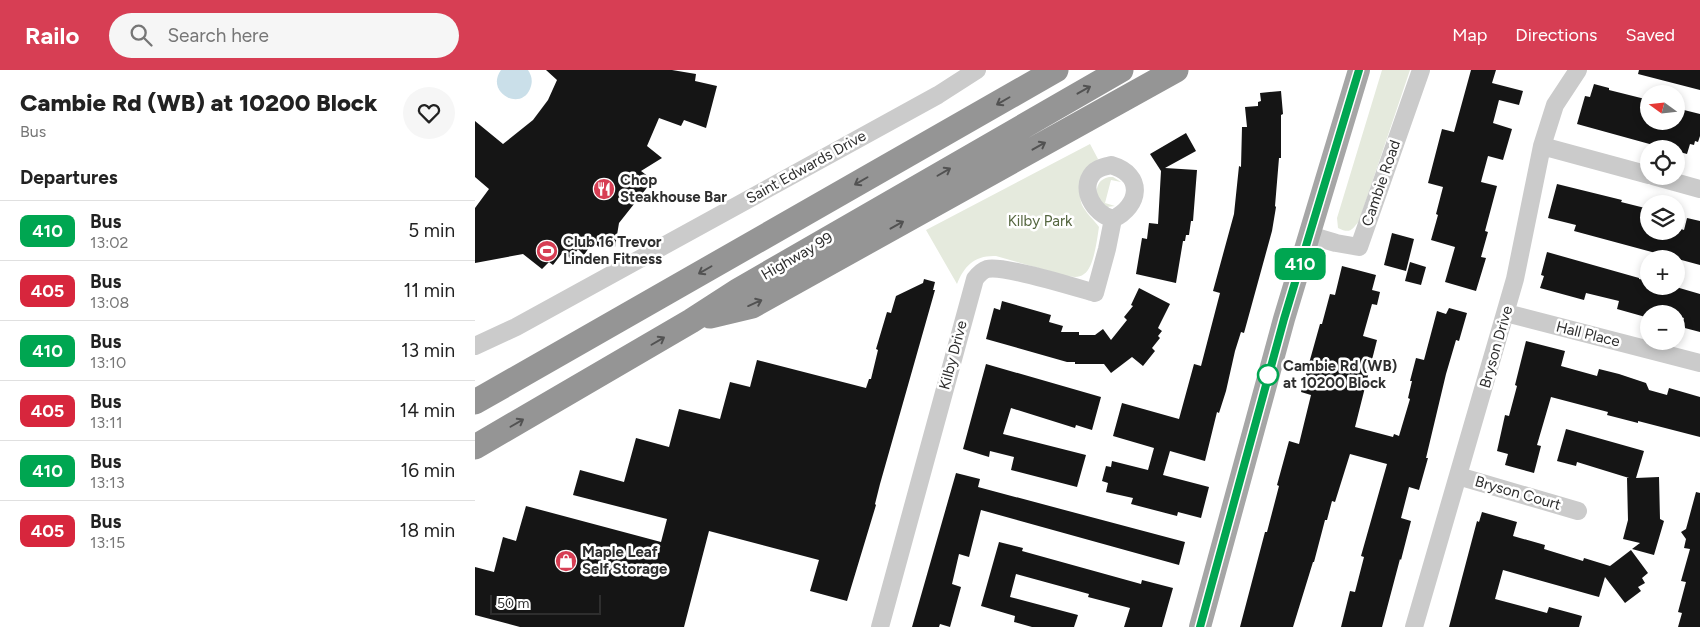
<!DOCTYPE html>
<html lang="en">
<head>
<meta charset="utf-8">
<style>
  :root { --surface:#fff; --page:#f6f6f6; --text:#222; --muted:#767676; --line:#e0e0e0; --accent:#d73e54 }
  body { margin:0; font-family:Figtree,sans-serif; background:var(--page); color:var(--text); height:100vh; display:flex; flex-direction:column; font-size:19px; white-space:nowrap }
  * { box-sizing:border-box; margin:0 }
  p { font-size:16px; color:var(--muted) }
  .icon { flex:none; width:28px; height:28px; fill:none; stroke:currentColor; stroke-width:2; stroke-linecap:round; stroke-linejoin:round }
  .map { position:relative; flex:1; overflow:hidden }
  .side { display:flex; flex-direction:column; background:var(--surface); width:475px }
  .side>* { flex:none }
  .badge { padding:0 10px; border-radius:8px; font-size:18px; line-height:32px }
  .needle { width:32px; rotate:285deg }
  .fabs { position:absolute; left:1165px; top:15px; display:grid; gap:10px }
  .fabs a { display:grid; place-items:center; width:45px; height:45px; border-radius:50%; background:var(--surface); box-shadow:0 2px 8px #0003; font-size:25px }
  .scale { position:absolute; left:15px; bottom:12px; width:111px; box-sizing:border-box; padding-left:5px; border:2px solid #2e2e2e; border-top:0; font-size:14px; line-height:18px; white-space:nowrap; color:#2e2e2e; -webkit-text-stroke:4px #fff; paint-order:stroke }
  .map>.badge { position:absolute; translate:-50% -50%; box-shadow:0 0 0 2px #fff }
  h2 { padding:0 20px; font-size:19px; line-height:45px }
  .round { display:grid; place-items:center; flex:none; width:52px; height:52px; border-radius:26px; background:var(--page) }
  .summary { display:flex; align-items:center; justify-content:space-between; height:85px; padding:0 20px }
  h1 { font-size:24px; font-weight:800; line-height:38px }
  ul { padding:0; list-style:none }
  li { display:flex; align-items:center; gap:15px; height:60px; padding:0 20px; border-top:1px solid var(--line) }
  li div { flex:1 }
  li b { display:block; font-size:19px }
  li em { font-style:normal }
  li .badge { min-width:55px; font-weight:700; text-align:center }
  header { display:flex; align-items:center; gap:30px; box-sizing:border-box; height:70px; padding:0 25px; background:var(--accent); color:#fff }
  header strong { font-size:24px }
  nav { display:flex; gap:28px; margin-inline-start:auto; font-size:18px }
  .search { width:350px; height:45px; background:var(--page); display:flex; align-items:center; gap:12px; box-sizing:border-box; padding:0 18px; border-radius:28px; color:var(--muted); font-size:19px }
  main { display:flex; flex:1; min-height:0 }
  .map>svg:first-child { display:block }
</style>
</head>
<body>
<header>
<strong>Railo</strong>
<div class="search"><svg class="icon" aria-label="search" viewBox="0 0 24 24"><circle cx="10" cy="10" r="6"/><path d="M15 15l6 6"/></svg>Search here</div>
<nav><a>Map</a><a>Directions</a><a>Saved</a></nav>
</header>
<main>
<section class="side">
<div class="summary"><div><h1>Cambie Rd (WB) at 10200 Block</h1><p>Bus</p></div><a class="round"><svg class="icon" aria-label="heart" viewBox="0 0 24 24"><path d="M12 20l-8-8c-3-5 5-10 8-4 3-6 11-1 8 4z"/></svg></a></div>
<h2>Departures</h2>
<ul>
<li><span class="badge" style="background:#00a651;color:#fff">410</span><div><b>Bus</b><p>13:02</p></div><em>5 min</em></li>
<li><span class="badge" style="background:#d7263d;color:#fff">405</span><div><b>Bus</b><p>13:08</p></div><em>11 min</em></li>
<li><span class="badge" style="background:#00a651;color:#fff">410</span><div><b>Bus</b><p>13:10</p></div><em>13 min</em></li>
<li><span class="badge" style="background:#d7263d;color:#fff">405</span><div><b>Bus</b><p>13:11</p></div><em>14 min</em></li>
<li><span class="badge" style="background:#00a651;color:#fff">410</span><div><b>Bus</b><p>13:13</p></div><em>16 min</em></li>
<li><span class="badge" style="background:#d7263d;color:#fff">405</span><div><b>Bus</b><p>13:15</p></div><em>18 min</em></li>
</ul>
</section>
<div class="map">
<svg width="1225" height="557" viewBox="0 0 1225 557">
  <rect width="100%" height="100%" fill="#fff"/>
  <path fill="#e5eadd" d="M907 0H935L884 151C877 160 875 164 863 158L862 148Z
    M615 74 623 89C612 100 601 120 607 135 611 143 619 150 624 157 622 169 619 198 609 204 604 208 598 207 592 206L521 186C500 185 489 196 482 214L451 160Z
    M634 107H638L646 112 636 110 630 133 640 136 632 137 622 128C621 118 622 110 634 107Z"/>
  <path fill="#cadfe9" d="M26 0H53C57 6 58 12 55 19 45 42 10 22 26 0Z"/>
  <path fill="#151515" d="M71 0H197L221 4 220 11 242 16 231 58 209 50 206 56 184 48 172 76 187 88 166 101 178 110 144 153 140 177 127 174 124 177 118 172 109 185 103 179 96 189 88 182 78 195 74 192 67 199 48 184 0 193V138L14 119 0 107V51L28 74 58 50 73 30 82 10Z
    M996 0H1021L1017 13 1048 21 1044 35 1024 30 1018 53 1037 59 1028 90 1013 86 1007 108 1006 112 1022 116 1010 161 1013 162 1006 187 1011 188 1001 221 970 212 980 177 956 170 963 145 961 144 968 117 953 113 967 59 979 62Z
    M1164 0H1225V20L1163 4Z
    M1119 14 1134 18V20L1174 30V51H1201V38L1225 44V66L1223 72 1220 71 1219 75 1215 74 1212 84 1201 81V79L1189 78 1102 54 1110 26 1115 27Z
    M806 21 808 44 806 45V88H804L800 136 801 137 797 161 769 263 766 262 760 281 751 321 744 343 742 342 730 391 695 381 688 405 734 417 726 448 703 442 702 446 656 434 658 428 631 422 633 413 627 411 631 396 636 397 637 391 673 400 679 378 638 366 647 333 704 349 719 294 726 296 745 223 738 221 759 144 764 96 766 97 767 57H772L770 37 783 36V32L786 31 785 23Z
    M711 63 721 81 690 98 722 100 718 151H716L714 165H711L710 171H708L701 213 661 204 667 168 672 169 674 153 683 154 686 101 675 84Z
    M1082 114 1147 130 1146 132 1174 139V161H1205L1206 159 1209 160 1212 148 1225 151V195L1099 161 1101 155 1073 148Z
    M917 163 939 169 931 201 909 195Z
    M1072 182 1164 208V209L1174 211V216H1191L1200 219 1201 217 1225 224V262L1206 257 1209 248 1201 246V244H1174V248L1142 239 1144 231 1111 223 1109 230 1065 218 1069 206 1066 205Z
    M935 192 951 197 946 215 930 211Z
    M867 196 901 205 897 220 905 222 902 235 897 234 888 266 902 270 880 357 918 367 919 364 924 366 935 329 933 328 937 311H935L941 288 949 290 962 241 971 244 974 238 992 243 984 271 981 270 971 304 951 388H953L944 420 934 417 926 448 936 451 926 490 925 489 907 557H866L875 521 880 522 889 487 886 486 912 394 875 384 860 432 857 431 852 450H850L839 492H838L818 557H765L790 462H792L804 416 802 415 814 371 824 374 836 325 826 322 845 254H847L855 224 860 225Z
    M449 209 460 212 458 220H460L405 414 400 434 401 435 372 531 335 521 344 490 234 461 209 557H45L0 545V497L19 502 28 467 41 471 51 436 186 472 192 449 98 425 105 400 149 412 161 368 194 377 204 339 245 349 255 312 275 317 282 290 391 318 394 309H396L403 280 401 279 412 242 416 243 421 226 448 213Z
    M664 218 695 234 683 258 687 261 683 266 685 268 677 278 680 281 668 296 657 287 636 303 629 294H600V292H592L511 269 519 238 525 240 527 231 576 245 574 252 588 256 586 262H604V265H620L628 259 636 270 652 250 649 247 658 236 656 235Z
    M1051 271 1090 281 1086 296 1122 306 1124 299 1144 304 1171 313 1174 320 1192 325 1194 318 1225 327V367L1163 351V353L1132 345 1133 342 1076 327 1062 375 1066 376 1059 403 1030 395 1033 384 1022 381 1030 345 1034 346 1042 316 1040 315Z
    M511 294 626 327 617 360 601 355 600 358 536 338 528 364 611 385 602 417 536 400 539 387 515 381 514 387 488 379Z
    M1091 359 1169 381 1161 408 1184 407 1185 449 1189 451 1179 485 1157 479 1165 473 1148 469 1153 450 1152 408H1154L1102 392 1101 396 1082 391Z
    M481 403 505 409 503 417 710 472 704 495 506 440 494 487 484 484 477 514 486 517 475 557 465 554 464 557H437Z
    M1221 422 1225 423V557H1203L1207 543 1203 542 1211 512 1206 511 1215 479 1209 478 1211 469 1206 462 1211 459Z
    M1007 442 1042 452 1038 466 1070 475 1069 479 1108 491 1109 488 1135 496 1156 480 1173 503 1167 508 1170 513 1163 517 1166 521 1150 533 1130 507 1124 527 1028 500 1020 529 1072 543 1074 537 1107 546 1104 557H974L1002 451 1004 452Z
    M524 472 548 478 547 481 666 514 667 510 698 518 687 557H649L655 538 613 527 614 524 541 504 535 527 603 545 599 557H557L539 552 540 546 506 536Z"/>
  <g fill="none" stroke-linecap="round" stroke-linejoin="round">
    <path stroke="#cbcbcb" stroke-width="18" d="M1067 76 1174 105
      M636 95C670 105 665 136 638 149 619 144 604 119 618 103 623 97 630 97 636 95Z
      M1178 106 1225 119
      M834 165 861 173 884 177 946 0
      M1031 243 1225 293
      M0 276 41 257 463 25 502 0
      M983 406 1103 441
      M405 557 500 209C503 205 506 201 512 199 529 195 599 217 620 223L632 179 638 149
      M939 557 1040 209 1067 76 1080 35 1103 0"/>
    <path stroke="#a6a6a6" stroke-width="22" d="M725 557 809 249 884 0"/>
    <path stroke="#959595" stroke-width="25" d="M235 246 277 236 701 0
      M0 332 581 0
      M0 377 216 251 264 220 646 0"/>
  </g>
  <defs><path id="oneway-shaft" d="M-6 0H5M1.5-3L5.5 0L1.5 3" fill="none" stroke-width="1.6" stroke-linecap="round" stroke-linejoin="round" transform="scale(1.25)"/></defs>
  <g stroke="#525252">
    <use href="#oneway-shaft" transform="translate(609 20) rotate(-29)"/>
    <use href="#oneway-shaft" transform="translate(528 31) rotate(150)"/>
    <use href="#oneway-shaft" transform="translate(564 76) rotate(-29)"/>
    <use href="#oneway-shaft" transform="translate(469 102) rotate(-30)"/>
    <use href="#oneway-shaft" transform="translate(386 111) rotate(150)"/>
    <use href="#oneway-shaft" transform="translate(422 155) rotate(-29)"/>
    <use href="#oneway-shaft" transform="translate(230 200) rotate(150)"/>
    <use href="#oneway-shaft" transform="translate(280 233) rotate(-24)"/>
    <use href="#oneway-shaft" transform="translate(183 271) rotate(-30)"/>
    <use href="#oneway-shaft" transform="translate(42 353) rotate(-30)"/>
  </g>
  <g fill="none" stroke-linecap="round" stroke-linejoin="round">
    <g stroke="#fff" stroke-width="11">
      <path id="line" d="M725 557 809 249 884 0"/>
    </g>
    <use href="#line" stroke="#00a651" stroke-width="8"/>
  </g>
  <defs>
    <g id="restaurant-disc" transform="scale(1.125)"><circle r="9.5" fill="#d73e54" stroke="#fff"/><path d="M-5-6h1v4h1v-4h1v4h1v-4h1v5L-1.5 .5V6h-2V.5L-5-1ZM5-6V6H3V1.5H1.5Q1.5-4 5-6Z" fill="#fff"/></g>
    <g id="stadium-disc" transform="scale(1.125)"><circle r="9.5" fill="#d73e54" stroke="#fff"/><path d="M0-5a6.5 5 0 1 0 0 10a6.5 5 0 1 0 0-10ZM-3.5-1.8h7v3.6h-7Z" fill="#fff"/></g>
    <g id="shop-disc" transform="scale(1.125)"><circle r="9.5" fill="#d73e54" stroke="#fff"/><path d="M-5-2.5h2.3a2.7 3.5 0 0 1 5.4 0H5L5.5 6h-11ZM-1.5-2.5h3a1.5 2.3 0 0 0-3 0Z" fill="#fff"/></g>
  </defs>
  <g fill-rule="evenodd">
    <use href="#restaurant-disc" x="129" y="119"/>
    <use href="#stadium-disc" x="72" y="181"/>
    <use href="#shop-disc" x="91" y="491"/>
  </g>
  <circle fill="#fff" stroke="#00a651" stroke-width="2.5" cx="793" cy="305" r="10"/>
  <g text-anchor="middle" stroke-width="5" stroke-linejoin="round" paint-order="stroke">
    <g font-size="15" fill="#2e2e2e" stroke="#fff">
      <text transform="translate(331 97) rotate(-29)" y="5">Saint Edwards Drive</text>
      <text transform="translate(906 113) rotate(-71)" y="5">Cambie Road</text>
      <text transform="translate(322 186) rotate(-30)" y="5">Highway 99</text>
      <text transform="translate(1113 264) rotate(14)" y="5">Hall Place</text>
      <text transform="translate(1021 277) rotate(-74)" y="5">Bryson Drive</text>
      <text transform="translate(478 285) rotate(-75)" y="5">Kilby Drive</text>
      <text transform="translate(1043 423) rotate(16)" y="5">Bryson Court</text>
    </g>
    <g font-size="15" font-weight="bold" fill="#2e2e2e" stroke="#fff" text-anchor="start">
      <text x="145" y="115">Chop<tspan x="145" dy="17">Steakhouse Bar</tspan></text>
      <text x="88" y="177">Club 16 Trevor<tspan x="88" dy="17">Linden Fitness</tspan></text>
      <text x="107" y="487">Maple Leaf<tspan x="107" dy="17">Self Storage</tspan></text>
    </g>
    <g font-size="15" fill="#54663f" stroke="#fff">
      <text x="565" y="156">Kilby Park</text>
    </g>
    <g font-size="15" font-weight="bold" fill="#2e2e2e" stroke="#fff" text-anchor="start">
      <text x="808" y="301">Cambie Rd (WB)<tspan x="808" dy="17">at 10200 Block</tspan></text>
    </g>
  </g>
</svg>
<div class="fabs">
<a><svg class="needle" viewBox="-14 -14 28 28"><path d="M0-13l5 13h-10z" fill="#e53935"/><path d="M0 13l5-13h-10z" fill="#767676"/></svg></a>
<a><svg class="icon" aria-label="locate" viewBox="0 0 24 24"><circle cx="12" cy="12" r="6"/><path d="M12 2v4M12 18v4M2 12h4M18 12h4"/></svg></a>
<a><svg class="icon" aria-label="layers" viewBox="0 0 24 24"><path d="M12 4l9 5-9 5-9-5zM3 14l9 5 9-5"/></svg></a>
<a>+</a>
<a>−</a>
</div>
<div class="scale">50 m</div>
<b class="badge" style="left:825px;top:194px;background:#00a651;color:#fff">410</b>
</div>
</main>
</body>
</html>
